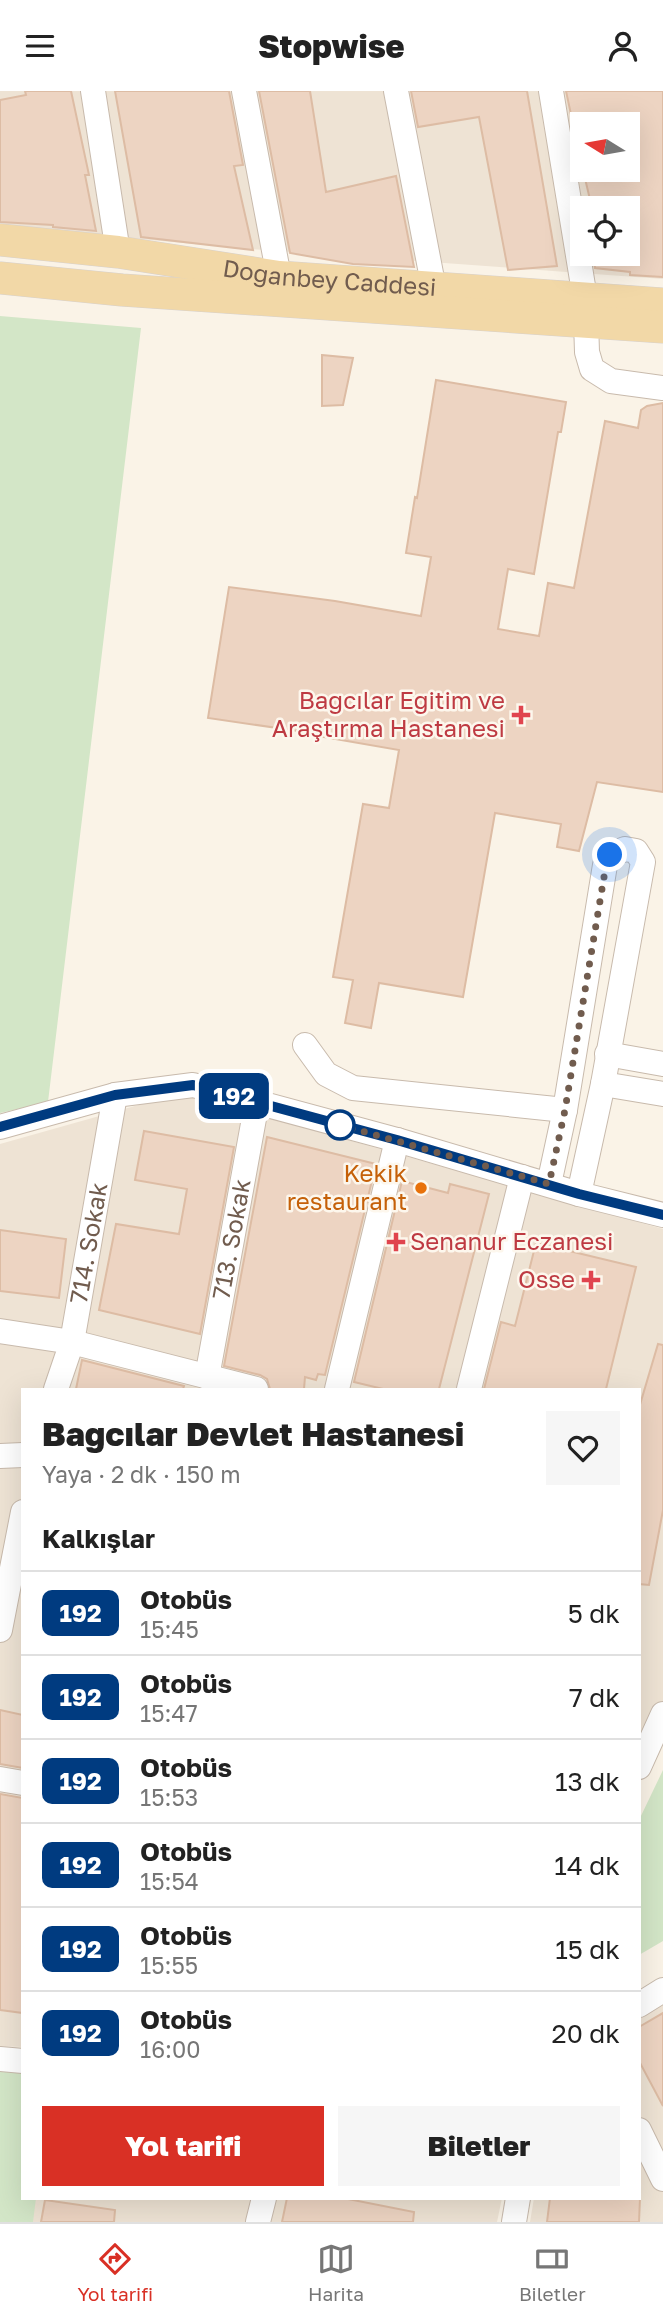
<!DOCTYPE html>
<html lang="tr">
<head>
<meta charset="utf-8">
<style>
  :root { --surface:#fff; --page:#f6f6f6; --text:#222; --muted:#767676; --line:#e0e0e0; --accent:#d93025 }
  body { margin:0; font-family:"Golos Text",sans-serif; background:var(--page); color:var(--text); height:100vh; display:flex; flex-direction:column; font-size:26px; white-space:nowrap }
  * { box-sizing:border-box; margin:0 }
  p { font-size:23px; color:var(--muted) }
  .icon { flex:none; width:38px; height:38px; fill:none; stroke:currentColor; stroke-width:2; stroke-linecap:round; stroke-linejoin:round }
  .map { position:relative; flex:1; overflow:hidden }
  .drawer { position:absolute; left:21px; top:1297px; width:620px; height:812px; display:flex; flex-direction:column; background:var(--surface); border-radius:0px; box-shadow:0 7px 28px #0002 }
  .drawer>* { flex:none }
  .badge { padding:0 14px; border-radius:10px; font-size:24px; line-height:46px }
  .needle { width:46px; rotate:281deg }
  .buttons { position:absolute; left:570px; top:21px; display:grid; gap:14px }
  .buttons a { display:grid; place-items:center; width:70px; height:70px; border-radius:0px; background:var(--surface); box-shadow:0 7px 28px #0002; font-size:35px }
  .you { position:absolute; width:35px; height:35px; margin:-18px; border:5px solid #fff; border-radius:50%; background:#1a73e8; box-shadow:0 0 0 10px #1a73e833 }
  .map>.badge { position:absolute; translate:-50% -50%; box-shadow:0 0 0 4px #fff }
  h2 { padding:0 21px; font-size:26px; line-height:63px }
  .round { display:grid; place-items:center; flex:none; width:74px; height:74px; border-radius:0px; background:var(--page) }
  .summary { display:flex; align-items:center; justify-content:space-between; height:119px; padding:0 21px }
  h1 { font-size:33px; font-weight:800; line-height:52px }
  .primary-button { display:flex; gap:14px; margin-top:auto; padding:14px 21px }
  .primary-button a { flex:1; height:80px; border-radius:0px; background:var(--accent); color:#fff; font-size:28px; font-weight:800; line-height:80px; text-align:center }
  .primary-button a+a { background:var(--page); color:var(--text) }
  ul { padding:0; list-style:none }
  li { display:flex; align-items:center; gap:21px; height:84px; padding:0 21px; border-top:2px solid var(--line) }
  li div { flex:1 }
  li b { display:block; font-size:26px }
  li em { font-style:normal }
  li .badge { min-width:77px; font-weight:700; text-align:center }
  header { display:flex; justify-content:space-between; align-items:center; height:91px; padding:0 21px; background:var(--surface); font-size:32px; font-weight:800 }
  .tabs { display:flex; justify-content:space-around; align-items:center; height:98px; border-top:2px solid var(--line); background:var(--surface); font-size:19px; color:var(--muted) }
  .tabs a { display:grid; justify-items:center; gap:4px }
  .tabs .selected { color:var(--accent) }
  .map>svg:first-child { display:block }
</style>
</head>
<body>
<header><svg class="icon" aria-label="menu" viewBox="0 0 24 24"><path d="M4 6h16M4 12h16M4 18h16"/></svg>Stopwise<svg class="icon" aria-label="person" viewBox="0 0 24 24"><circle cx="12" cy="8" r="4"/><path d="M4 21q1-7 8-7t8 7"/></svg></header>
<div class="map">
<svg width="663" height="2131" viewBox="0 0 663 2131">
  <rect width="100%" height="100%" fill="#faf3e7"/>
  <path fill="#eee3d4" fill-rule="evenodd" d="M0 0H663V188L237 157 0 135ZM583 33H628V79H583ZM583 117H628V163H583Z
    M181 1002 663 1138V1612L639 1659V1298H23V1956L0 1955V1053Z
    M663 1913V2131H530L534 2107H639V1927Z
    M23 2107H502L497 2131H0Z"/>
  <path fill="#d3e6c7" d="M0 225 141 237 48 1011 0 1022Z
    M663 1679V1850L639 1864V1729Z
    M0 1979 23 1981V2107H36L33 2131H0Z"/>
  <path fill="#edd4c2" stroke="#ddbca4" stroke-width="2" d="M25 0H71L89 84H85L96 140 53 136V134L0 131V9L26 4Z
    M115 0H229L243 74 234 75 253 159 141 146Z
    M259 0H310L326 101 396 85 414 176 353 173 290 162Z
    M411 0H527L557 175 508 179 479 26 418 36Z
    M566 0H663V186L630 184V181L595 177 593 163H628V117H592L583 79H628V33H573Z
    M322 264 353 267 343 314 322 315Z
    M436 289 566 311 561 341H558L534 483 508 478 498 538 539 545 548 492 574 497 605 330 638 337 641 319 647 315 663 312V701L597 691 579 760 557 756 561 733 495 722 463 906 379 892 371 937 345 932 353 889 333 886 363 713 389 717 399 659 318 645 319 643 208 627 229 496 335 510 421 525 431 466 406 462 415 406 417 407Z
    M144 1040 234 1056 200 1243 99 1219 116 1133 179 1143 187 1098 135 1089Z
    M267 1046 376 1073 325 1284 318 1283 316 1289 305 1286 304 1298H270L267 1288 260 1284 224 1275Z
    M402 1090 448 1102 450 1093 489 1103 439 1298H383L354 1291Z
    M0 1139 66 1148 59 1207 0 1200Z
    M536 1152 636 1176 606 1298H484L501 1231 515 1235Z
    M658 1253 663 1254V1419L649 1494 639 1493V1317Z
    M82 1269 184 1295 183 1298H76Z
    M0 1619 23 1624V1677L0 1673Z
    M0 1703 23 1707V1922L0 1919Z
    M663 1922V2015L639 1970V1936Z
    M287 2107H343L414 2121 413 2131H282Z
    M550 2107H640L639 2131H547Z
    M45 2109 115 2119 114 2131H41Z"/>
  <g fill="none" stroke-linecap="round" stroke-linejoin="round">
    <g stroke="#c8baac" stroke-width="26">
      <g id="minor">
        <path d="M93 0 118 161"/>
        <path d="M244 0 279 186"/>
        <path d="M396 0 434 198"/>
        <path d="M551 0 585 207"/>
        <path d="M586 230 587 261 592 278 611 290 663 297"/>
        <path d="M305 954 326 983 353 997 565 1019"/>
        <path d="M607 963 663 973"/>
        <path d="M603 993 663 1003"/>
        <path d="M0 1036 115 1004 193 994 397 1049 579 1103 663 1124"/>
        <path d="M549 1093 565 1019 605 774 610 764 625 758 636 760 643 771 603 993 579 1103"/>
        <path d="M0 1240 72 1251 256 1298"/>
        <path id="s1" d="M207 1286 257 1011"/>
        <path id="s2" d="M56 1298 72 1251 115 1004"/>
        <path d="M337 1298 397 1049"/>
        <path d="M469 1298 522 1086"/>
        <path d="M0 1365 23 1364"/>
        <path d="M0 1539 23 1421"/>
        <path d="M639 1676 663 1623"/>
        <path d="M0 1688 23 1692"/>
        <path d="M639 1914 663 1899"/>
        <path d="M0 1968 23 1970"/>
        <path d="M639 2039 663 2088"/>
        <path d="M258 2131 264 2107"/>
        <path d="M514 2131 518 2107"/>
      </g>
    </g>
    <g stroke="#d7d1cd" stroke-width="33">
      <g id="major">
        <path id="s3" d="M0 149 118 161 279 186 663 213"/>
        <path d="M0 187 122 199 663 236"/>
      </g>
    </g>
    <use href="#minor" stroke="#fff" stroke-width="24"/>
    <use href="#major" stroke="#f2d8a7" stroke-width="32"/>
  </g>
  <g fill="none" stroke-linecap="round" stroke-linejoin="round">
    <g stroke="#fff" stroke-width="16">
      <path id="line" d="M0 1036 115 1004 193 994 397 1049 579 1103 663 1124"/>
    </g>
    <use href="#line" stroke="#003b80" stroke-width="10"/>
    <path stroke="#715c4e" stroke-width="7" stroke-dasharray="0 12.6" d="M340 1034 549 1093 565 1019 606 774 610 764"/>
  </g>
  <g fill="#e0444e" stroke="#fdf7ed" stroke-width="2.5">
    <path d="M517.5 613.5h7v7h7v7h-7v7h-7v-7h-7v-7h7z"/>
    <path d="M392.5 1140.5h7v7h7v7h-7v7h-7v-7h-7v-7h7z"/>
    <path d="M587.5 1178.5h7v7h7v7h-7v7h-7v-7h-7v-7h7z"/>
  </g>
  <circle fill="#fff" stroke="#003b80" stroke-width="3.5" cx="340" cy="1034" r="14"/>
  <circle fill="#e8710a" stroke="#fdf7ed" stroke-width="2.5" cx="421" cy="1097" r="7"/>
  <g text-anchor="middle" stroke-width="5" stroke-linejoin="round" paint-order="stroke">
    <g font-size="24" fill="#715c4e" stroke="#fdf7ed">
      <text dy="8" stroke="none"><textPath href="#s3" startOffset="332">Doğanbey Caddesi</textPath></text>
      <text dy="8" stroke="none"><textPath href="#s1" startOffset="140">713. Sokak</textPath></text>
      <text dy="8" stroke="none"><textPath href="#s2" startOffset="150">714. Sokak</textPath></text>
    </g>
    <g font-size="24" fill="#be3a42" stroke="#fdf7ed" text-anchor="end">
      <text x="505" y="618">Bağcılar Eğitim ve<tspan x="505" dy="28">Araştırma Hastanesi</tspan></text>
      <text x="410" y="1159" text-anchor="start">Senanur Eczanesi</text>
      <text x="575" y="1197">Osse</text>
    </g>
    <g font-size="24" fill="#c56008" stroke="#fdf7ed" text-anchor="end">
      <text x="407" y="1091">Kekik<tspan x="407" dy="28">restaurant</tspan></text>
    </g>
  </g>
</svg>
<div class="buttons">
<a><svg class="needle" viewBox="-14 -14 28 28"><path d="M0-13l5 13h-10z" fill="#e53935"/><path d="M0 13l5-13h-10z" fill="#767676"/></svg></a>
<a><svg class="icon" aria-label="locate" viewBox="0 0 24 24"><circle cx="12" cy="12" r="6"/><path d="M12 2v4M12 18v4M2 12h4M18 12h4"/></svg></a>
</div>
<div class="you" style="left:610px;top:764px"></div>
<b class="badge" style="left:234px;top:1005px;background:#003b80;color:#fff">192</b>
<section class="drawer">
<div class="summary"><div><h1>Bağcılar Devlet Hastanesi</h1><p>Yaya · 2 dk · 150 m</p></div><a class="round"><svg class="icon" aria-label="heart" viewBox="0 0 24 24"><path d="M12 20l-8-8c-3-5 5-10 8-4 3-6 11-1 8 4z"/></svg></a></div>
<h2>Kalkışlar</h2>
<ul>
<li><span class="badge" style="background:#003b80;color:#fff">192</span><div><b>Otobüs</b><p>15:45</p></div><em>5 dk</em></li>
<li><span class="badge" style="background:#003b80;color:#fff">192</span><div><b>Otobüs</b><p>15:47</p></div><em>7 dk</em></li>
<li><span class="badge" style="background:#003b80;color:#fff">192</span><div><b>Otobüs</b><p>15:53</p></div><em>13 dk</em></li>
<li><span class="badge" style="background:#003b80;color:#fff">192</span><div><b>Otobüs</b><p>15:54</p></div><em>14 dk</em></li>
<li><span class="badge" style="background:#003b80;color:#fff">192</span><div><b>Otobüs</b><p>15:55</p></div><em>15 dk</em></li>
<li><span class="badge" style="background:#003b80;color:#fff">192</span><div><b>Otobüs</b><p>16:00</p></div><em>20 dk</em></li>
</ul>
<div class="primary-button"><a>Yol tarifi</a><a>Biletler</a></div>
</section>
</div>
<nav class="tabs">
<a class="selected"><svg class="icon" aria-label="directions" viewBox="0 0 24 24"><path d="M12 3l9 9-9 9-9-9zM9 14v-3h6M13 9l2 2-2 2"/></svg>Yol tarifi</a>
<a><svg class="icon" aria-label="map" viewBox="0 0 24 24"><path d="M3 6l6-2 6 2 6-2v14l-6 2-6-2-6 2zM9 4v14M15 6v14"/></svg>Harita</a>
<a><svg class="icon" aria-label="tickets" viewBox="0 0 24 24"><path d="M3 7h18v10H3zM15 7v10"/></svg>Biletler</a>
</nav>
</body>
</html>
